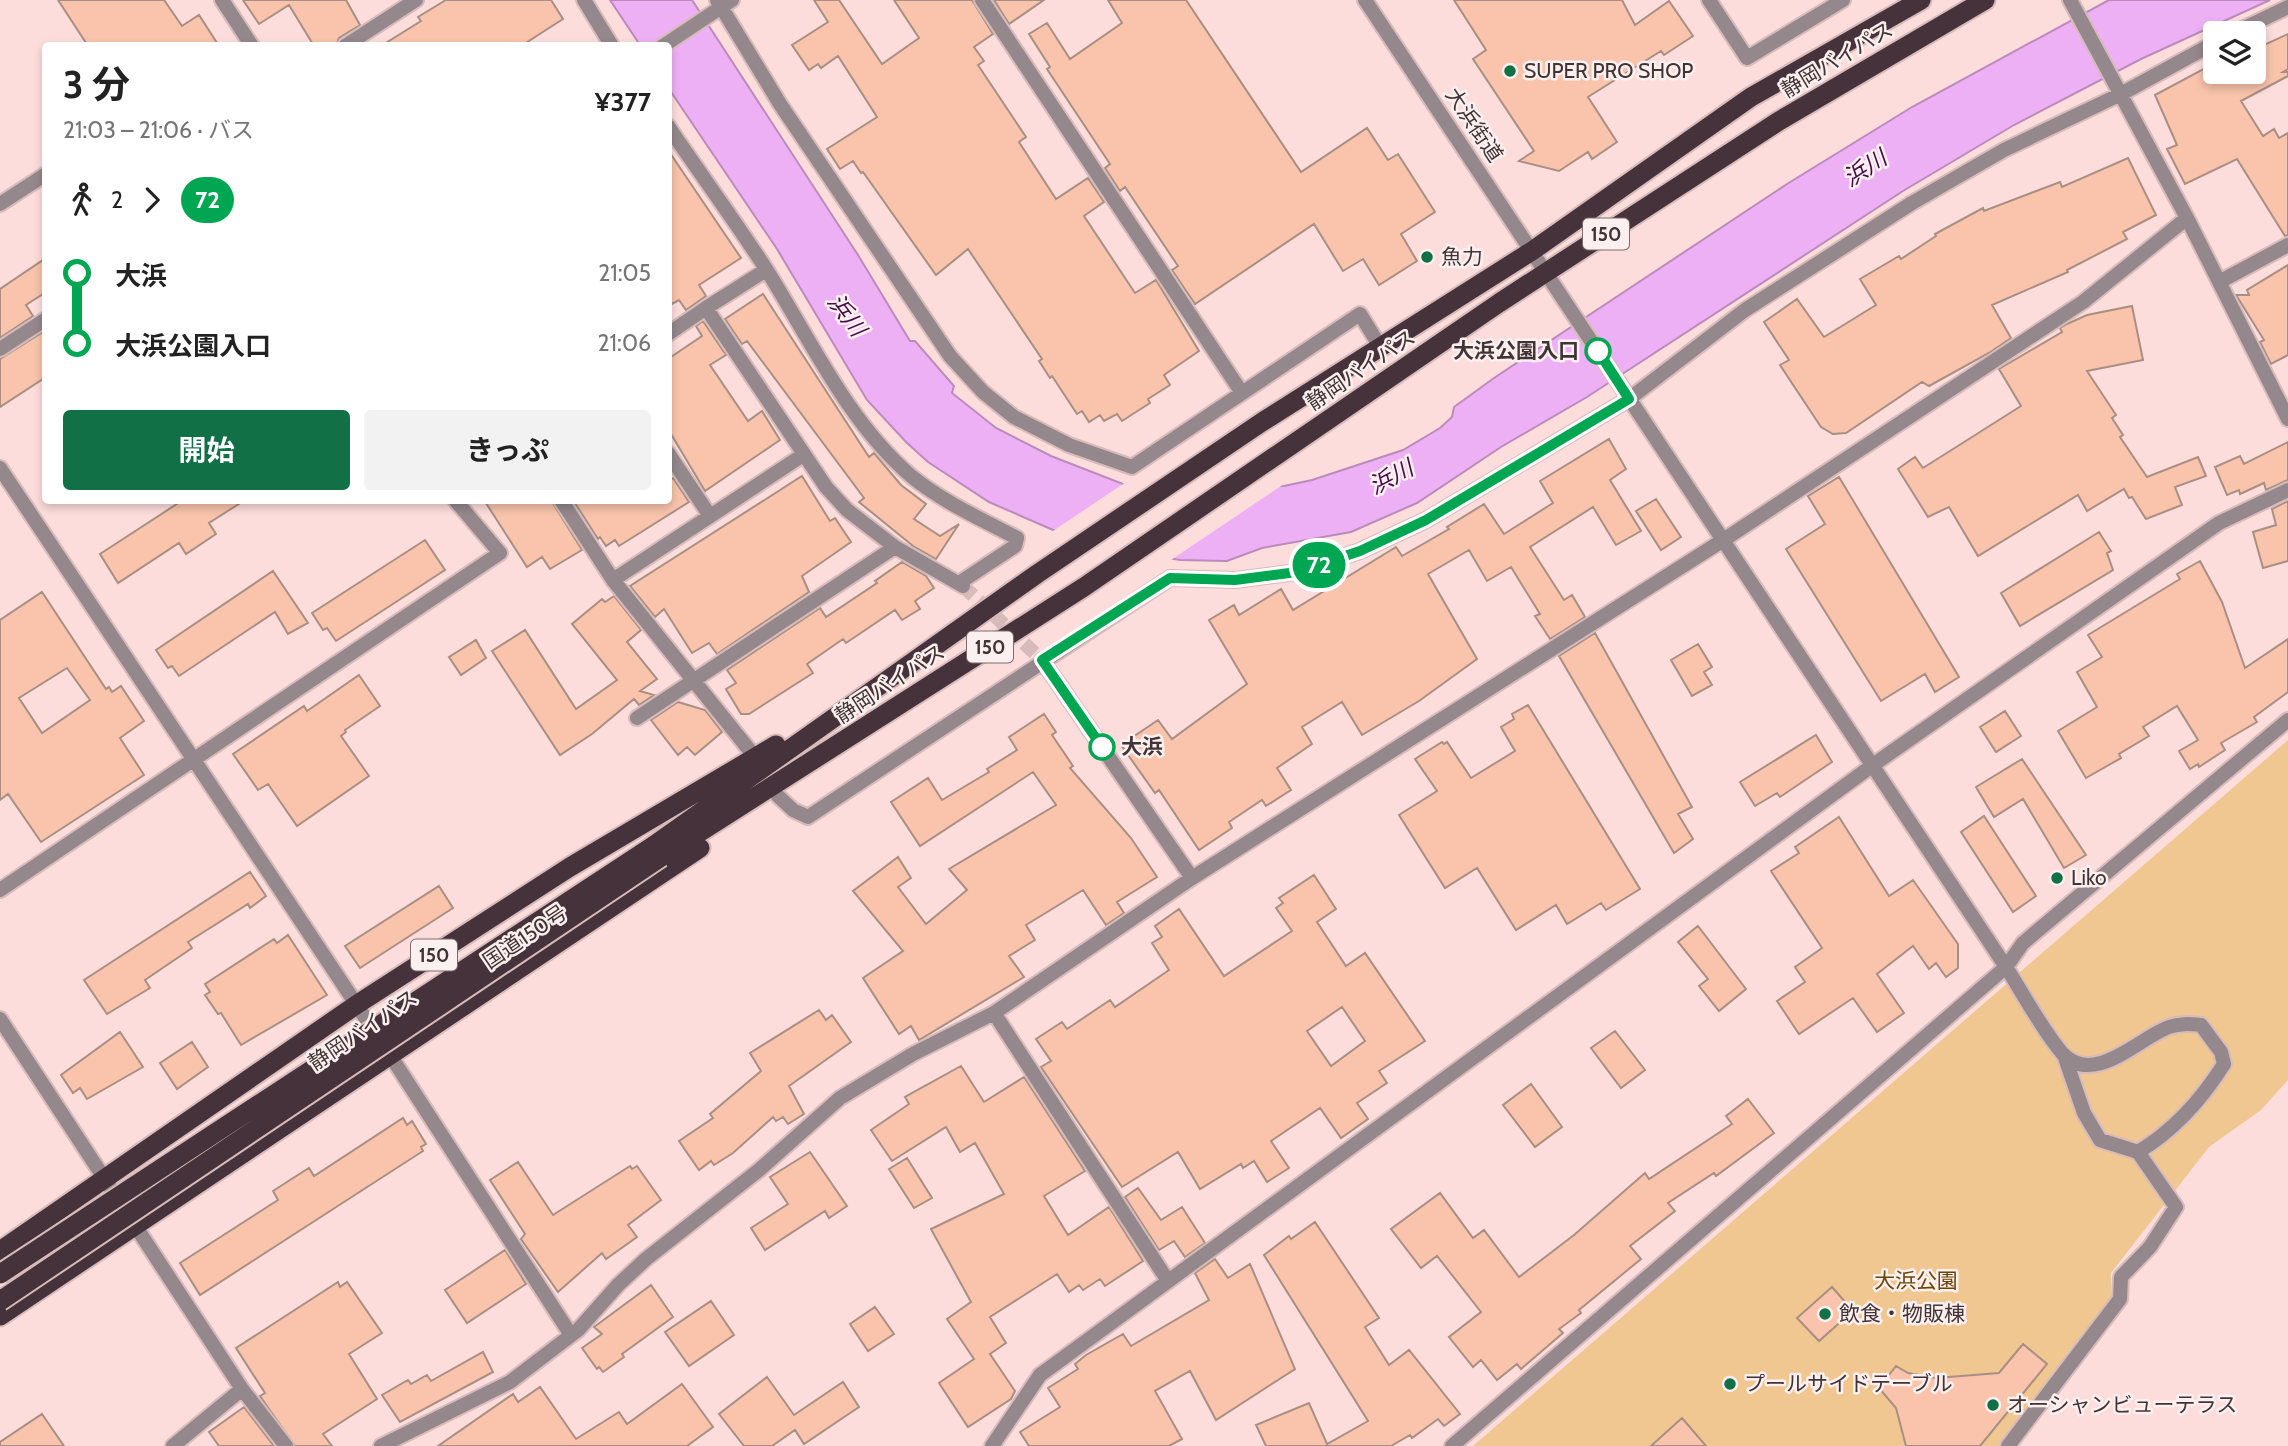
<!DOCTYPE html>
<html lang="ja">
<head>
<meta charset="utf-8">
<style>
  :root { --surface:#fff; --page:#f2f2f2; --text:#222; --muted:#767676; --accent:#117046 }
  body { margin:0; font-family:Cabin,"Noto Sans JP",sans-serif; background:var(--page); color:var(--text); height:100vh; display:flex; flex-direction:column; font-size:26px; white-space:nowrap }
  * { box-sizing:border-box; margin:0 }
  p { font-size:23px; color:var(--muted) }
  .icon { flex:none; width:38px; height:38px; fill:none; stroke:currentColor; stroke-width:2; stroke-linecap:round; stroke-linejoin:round }
  .map { position:relative; flex:1; overflow:hidden }
  .side { position:absolute; left:42px; top:42px; width:630px; height:462px; display:flex; flex-direction:column; background:var(--surface); border-radius:7px; box-shadow:0 4px 10px #0003 }
  .side>* { flex:none }
  .badge { padding:0 14px; border-radius:23px; font-size:24px; line-height:46px }
  .fabs { position:absolute; left:2203px; top:21px; display:grid; gap:14px }
  .fabs a { display:grid; place-items:center; width:63px; height:63px; border-radius:7px; background:var(--surface); box-shadow:0 4px 10px #0003; font-size:35px }
  .map>.badge { position:absolute; translate:-50% -50%; box-shadow:0 0 0 4px #fff }
  .legs { display:flex; align-items:center; gap:10px; height:77px; padding:0 21px; font-size:23px }
  .legs p { margin-inline-start:auto }
  .overview { display:flex; align-items:center; justify-content:space-between; height:119px; padding:0 21px }
  h1 { font-size:38px; font-weight:700; line-height:52px }
  .action { display:flex; gap:14px; margin-top:auto; padding:14px 21px }
  .action a { flex:1; height:80px; border-radius:7px; background:var(--accent); color:#fff; font-size:28px; font-weight:700; line-height:80px; text-align:center }
  .action a+a { background:var(--page); color:var(--text) }
  ul { padding:0 21px; list-style:none }
  li { display:flex; align-items:center; gap:24px; height:70px; font-size:26px }
  li i { display:grid; place-items:center; width:10px; height:100%; margin:0 9px; background:currentColor }
  li i::after { content:''; width:18px; height:18px; margin:-9px; border:5px solid; border-radius:50%; background:var(--surface) }
  li p { margin-inline-start:auto }
  li:first-child i { background:linear-gradient(#0000 50%,currentColor 0) }
  li:last-child i { background:linear-gradient(currentColor 50%,#0000 0) }
  .map>svg:first-child { display:block }
</style>
</head>
<body>
<div class="map">
<svg width="2288" height="1446" viewBox="0 0 2288 1446">
  <rect width="100%" height="100%" fill="#fddddc"/>
  <path fill="#f0c791" d="M2288 740V1080L2261 1110 2209 1147 2111 1273V1299L1998 1446H1473Z"/>
  <path fill="#eeb0f5" stroke="#ba8bbb" stroke-width="2" d="M610 0H692L858 255 910 341H915L954 386 952 393 996 428 1051 456 1128 486H1284L1312 480 1403 450 1440 428 1452 417 1454 407 1494 378 1787 184 1912 107 2109 0H2270L2141 59 2014 125 1903 191 1587 397 1501 447 1417 503 1351 532 1262 548 1227 561 1180 560 1111 548 1060 533 989 502 928 462 906 442 867 400 777 249 669 89 668 46 640 45Z"/>
  <path fill="#fddddc" d="M1126 482 1129 483 1287 482 1168 562 1110 551 1050 533Z"/>
  <path fill="#f9c4ab" stroke="#a98f83" stroke-width="2" fill-rule="evenodd" d="M58 0H164L182 26 199 15 219 46H88Z
    M243 0H346L360 25 339 38 336 46H314L289 5 259 24Z
    M446 0H551L563 19 521 46H381L421 21 418 17Z
    M814 0H839L882 64 919 38 894 0H972L993 34 974 47 984 61 978 65 1026 137 1019 142 1056 199 1088 178 1104 202 1084 216 1135 293 1156 280 1199 351 1164 375 1170 385 1148 399 1150 403 1122 421 1117 414 1104 421 1100 415 1089 422 1082 411 1077 414 1052 376 1050 378 1039 361 1042 359 968 249 936 275 863 172 861 173 853 161 840 169 827 149 877 117 838 56 821 68 818 64 809 70 792 45 828 22Z
    M994 0H1044L1009 24Z
    M1108 0H1186L1301 172 1367 128 1388 160 1398 154 1435 212 1401 234 1417 261 1379 285 1363 259 1343 271 1314 224 1195 304 1172 270 1178 266 1125 187 1120 191 1105 168 1110 164 1047 69 1050 67 1029 34 1047 23 1070 59 1122 23Z
    M1454 0H1622L1635 25 1669 1 1693 36 1664 55 1661 51 1588 97 1617 142 1592 159 1588 152 1559 171 1519 161 1534 151 1473 59 1486 50Z
    M2256 33 2262 46 2288 34V69L2283 72H2288V76L2241 101 2263 136 2274 129 2279 138 2288 133V235L2285 236 2237 159 2185 184 2167 149 2177 145 2155 95 2209 66 2212 72H2254Z
    M668 150 741 258 699 285 706 296 686 310 679 300 668 306Z
    M2128 158 2156 215 2123 232 2127 239 2067 270 2068 272 1992 305 2011 338 1989 353 1929 386 1922 382 1846 433 1833 434 1821 427 1780 365 1789 360 1764 322 1797 299 1824 337 1876 305 1860 279 1899 256 1901 259 1936 236 1935 234 1983 208 1984 211 2060 182 2062 187Z
    M46 258V292L26 305 33 316 0 338V289Z
    M2288 265V355L2271 364 2260 342 2264 340 2236 295H2249L2247 290Z
    M763 294 869 457 874 453 901 485 926 504 914 519 940 536 959 524 936 559 913 546 859 502 864 498 747 341 742 344 725 319Z
    M2132 306 2143 360 2087 371 2116 415 2112 418 2123 435 2120 437 2147 477 2198 457 2206 476 2175 487 2182 505 2146 519 2132 497 2129 498 2124 489 2087 511 2078 495 1978 556 1949 507 1928 517 1898 469 1915 457 1923 468 2021 406 1999 369 2062 332 2060 328 2067 324 2087 315Z
    M703 321 726 355 710 365 748 421 762 411 780 440 705 491 668 429V359L702 336 696 326Z
    M43 332 46 377 0 407V359Z
    M1609 439 1626 469 1610 480 1641 531 1616 545 1593 507 1530 547 1564 600 1572 595 1585 617 1550 639 1535 616 1540 614 1511 567 1487 581 1469 550 1428 574 1477 659 1419 701 1362 735 1342 702 1302 727 1312 744 1277 768 1291 790 1266 806 1262 800 1229 822 1232 828 1199 850 1159 790 1155 793 1121 745 1158 720 1172 739 1247 684 1209 620 1234 605 1239 615 1281 589 1293 610 1396 547 1402 556 1449 529 1447 527 1484 504 1504 534 1553 503 1540 481Z
    M2288 442V480L2266 490 2264 483 2240 494 2239 490 2227 495 2215 467 2240 456 2244 464Z
    M802 476 830 521 835 518 851 542 802 576 809 592 717 654 709 643 692 653 664 609 655 617 630 586Z
    M1839 477 1959 677 1935 692 1925 674 1881 701 1786 549 1825 524 1808 496Z
    M673 478 689 502 619 546 615 540 606 546 600 537 598 539 573 500H668V481Z
    M1656 499 1681 537 1661 550 1636 511Z
    M183 500H245L209 523 216 534 186 554 179 543 118 583 100 554Z
    M484 500H551L582 550 550 569 542 557 527 567Z
    M2288 501V561L2263 568 2253 532 2276 525 2272 509Z
    M2099 532 2111 551 2107 553 2113 570 2020 626 2001 593Z
    M425 540 445 570 336 641 327 628 323 630 312 613Z
    M2200 561 2222 602 2245 668 2288 639V692L2254 717 2257 722 2221 743 2225 750 2199 767 2198 764 2190 769 2179 751 2198 740 2177 706 2143 727 2149 736 2119 754 2121 758 2086 778 2058 731 2097 707 2077 672 2102 657 2088 635 2180 579 2177 574Z
    M902 562 926 576 934 588 915 601 920 609 902 620 895 610 846 643 843 639 807 664 813 673 749 714H741L726 689 736 683 727 670 820 608 826 617 877 583 875 581Z
    M273 571 308 623 288 634 275 612 179 676 172 666 168 668 156 650Z
    M42 592 106 689 109 687 112 692 121 686 144 721 120 738 144 775 41 842 8 794 0 800V620ZM67 668 90 700 42 733 19 698Z
    M614 596 641 630 627 642 657 679 640 691 654 695 639 705 634 699 592 734 560 755 492 651 525 630 576 709 617 680 572 624 602 599 605 602Z
    M1595 633 1692 807 1678 814 1693 839 1674 853 1559 656Z
    M476 640 486 658 461 675 449 657Z
    M1698 644 1712 667 1704 672 1712 685 1692 696 1671 660Z
    M359 675 380 706 345 730 346 732 341 736 369 776 297 826 268 784 258 790 233 754 304 706 307 711Z
    M678 702 705 710 722 732 695 755 687 747 678 755 651 720Z
    M1528 705 1640 889 1606 910 1601 903 1567 924 1556 905 1516 930 1477 868 1445 888 1399 815 1437 791 1415 759 1442 742 1444 744 1447 742 1471 778 1515 751 1501 727 1514 719 1512 714Z
    M2005 711 2021 736 1996 752 1980 727Z
    M1044 714 1056 732 1052 735 1073 766 1070 768 1131 838 1157 877 1117 902 1124 913 1106 925 1083 890 1026 925 1035 940 1009 956 1024 977 919 1040 911 1026 899 1034 863 978 903 951 853 891 898 857 911 878 898 887 926 924 967 890 949 869 1056 805 1033 772 920 846 891 802 928 778 942 800 989 772 987 769 1017 750 1009 737Z
    M1816 735 1832 762 1780 797 1777 793 1755 806 1740 782Z
    M2022 759 2086 855 2064 868 2023 799 1994 817 1976 787Z
    M1984 816 2036 896 2013 912 1961 832Z
    M1839 817 1889 896 1913 880 1958 944V968L1946 977 1936 963 1929 969 1913 946 1877 974 1904 1013 1877 1032 1853 998 1799 1034 1777 1001 1805 982 1795 967 1822 948 1771 871 1799 853 1795 847Z
    M250 872 266 896 250 908 248 904 188 942 192 948 145 980 150 988 107 1014 84 980Z
    M1314 875 1336 909 1317 922 1346 966 1365 953 1425 1041 1379 1071 1387 1083 1357 1103 1368 1119 1341 1138 1320 1108 1271 1141 1289 1168 1267 1182 1254 1161 1243 1168 1241 1164 1200 1189 1178 1152 1122 1187 1041 1067 1051 1061 1036 1039 1062 1022 1067 1029 1110 1000 1115 1007 1169 970 1152 943 1162 937 1155 926 1179 909 1224 976 1292 931 1276 908 1283 903 1279 898ZM1342 1007 1365 1041 1331 1066 1307 1031Z
    M439 886 453 908 360 968 345 946Z
    M1698 926 1746 989 1719 1011 1699 986 1708 979 1678 942Z
    M288 935 327 995 241 1045 221 1013 218 1014 205 995 210 992 205 984 274 939 277 943Z
    M819 1010 826 1020 832 1015 851 1042 789 1086 804 1114 788 1124 783 1117 776 1121 773 1117 733 1153 714 1165 711 1161 699 1170 679 1141 713 1118 710 1114 761 1071 750 1053Z
    M1615 1031 1645 1070 1621 1088 1591 1048Z
    M120 1032 143 1067 87 1099 80 1088 73 1093 61 1075Z
    M192 1042 208 1067 177 1089 160 1063Z
    M961 1066 984 1102 1024 1077 1085 1171 1044 1196 1068 1235 1109 1207 1143 1261 1105 1286 1100 1279 1083 1290 1079 1285 1069 1292 1057 1274 990 1317 1006 1343 990 1354 1015 1391 1011 1399 968 1427 939 1383 974 1359 947 1319 971 1302 931 1229 1004 1194 975 1143 960 1152 946 1127 892 1161 871 1130 909 1104 905 1097Z
    M1531 1084 1562 1127 1535 1147 1503 1105Z
    M1748 1099 1774 1133 1716 1176 1714 1173 1668 1203 1675 1211 1630 1246 1641 1259 1579 1310 1581 1313 1559 1329 1563 1333 1521 1369 1517 1364 1497 1380 1481 1360 1473 1367 1449 1337 1481 1312 1437 1256 1421 1268 1391 1229 1440 1193 1473 1238 1484 1230 1519 1277 1574 1235 1645 1173 1649 1179 1732 1124 1726 1116Z
    M403 1118 407 1125 412 1121 426 1144 421 1147 423 1151 200 1295 180 1263 278 1200 273 1191 290 1180 309 1168 314 1176Z
    M810 1152 847 1206 829 1218 825 1211 765 1250 751 1228 788 1204 770 1177Z
    M907 1158 932 1198 914 1208 889 1169Z
    M518 1162 553 1215 630 1166 632 1169 637 1166 661 1200 628 1225 637 1237 606 1259 602 1253 558 1292 521 1239 525 1234 490 1180Z
    M1138 1188 1161 1220 1182 1207 1205 1243 1185 1257 1174 1241 1159 1250 1125 1197Z
    M1315 1222 1379 1318 1365 1327 1389 1365 1409 1350 1460 1414 1444 1426 1438 1419 1412 1438 1410 1435 1391 1446H1266L1256 1425 1309 1403 1327 1444 1368 1421 1264 1255 1289 1236 1291 1239Z
    M505 1250 526 1284 467 1323 445 1290Z
    M1215 1259 1228 1278 1250 1264 1295 1369 1216 1420 1190 1371 1155 1391 1182 1439 1169 1446H1029L1020 1432 1060 1407 1048 1388 1078 1369 1075 1364 1086 1355 1123 1334 1131 1346 1209 1300 1195 1273Z
    M338 1282 340 1287 347 1282 382 1333 349 1354 377 1399 323 1434 332 1446H295L260 1396 265 1393 236 1348Z
    M651 1285 673 1317 622 1354 624 1357 603 1372 599 1367 597 1369 582 1348 602 1334 594 1327Z
    M1832 1287 1853 1311 1819 1341 1797 1318Z
    M711 1301 734 1335 689 1366 665 1332Z
    M875 1307 894 1334 868 1351 850 1324Z
    M2023 1344 2047 1364 1980 1446H1906L1896 1408 1879 1388 1896 1366 1908 1373 1936 1378 1999 1373Z
    M483 1352 493 1372 400 1422 382 1395 408 1380 411 1384 427 1375 431 1381Z
    M767 1377 794 1415 843 1382 859 1407 804 1444 795 1430 772 1446H744L719 1414Z
    M682 1384 713 1427 687 1446H438L513 1394 518 1402 540 1387 576 1439 619 1412 627 1424Z
    M244 1407 274 1446H219L209 1432Z
    M42 1414 64 1446H0V1442Z
    M1682 1418 1706 1446H1651Z"/>
  <g fill="none" stroke-linecap="round" stroke-linejoin="round">
    <path stroke="#d7bbba" stroke-width="14" stroke-dasharray="14 7" stroke-linecap="butt" d="M963 586 1042 660"/>
    <g stroke="#d7bbba" stroke-width="18">
      <path id="minor" d="M222 0 252 46
        M584 0 612 46
        M717 0 780 104 950 356 983 392 1014 417 1069 445 1132 467 1360 314 1381 348
        M982 0 1242 393
        M1709 0 1747 58 1843 0
        M2070 0 2187 218 2288 419
        M2234 33 2288 7
        M345 46 416 0
        M663 46 732 0
        M668 126C701 175 736 222 768 272 811 341 848 422 911 476 943 502 981 519 1017 538L1015 546 959 583
        M0 204 46 174
        M2219 282 2288 245
        M706 308 766 270
        M668 334 706 308 826 487 847 510 895 547 963 586
        M0 349 46 319
        M668 453 710 516
        M0 468 390 1055 571 1335
        M561 500 613 580 755 757
        M613 580 803 455
        M1042 660 1192 878
        M637 718 895 547
        M778 796 793 810 808 817 1170 578 1235 580 1297 572 1360 551 1426 520 1629 399 1745 310 1912 203 2004 150 2121 94 2216 42
        M0 890 500 553 455 500
        M994 1013 1168 1281
        M0 1019 242 1389 286 1446
        M2064 1055 2084 1113 2100 1140 2138 1152C2173 1131 2202 1099 2224 1064L2221 1052 2201 1025C2190 1024 2180 1023 2169 1027 2140 1037 2093 1088 2062 1053 2041 1028 2024 995 2006 967L2023 943 2288 720
        M173 1446 242 1389
        M381 1446 510 1382 578 1330 618 1285 646 1259 759 1170 840 1098 913 1054 994 1013 1192 878 1725 539 2083 302 2187 218
        M992 1446 1040 1375 1873 765 2219 523 2288 490
        M2008 1446 2120 1299 2121 1277 2150 1247 2176 1207 2138 1152"/>
    </g>
    <g stroke="#d7bbba" stroke-width="18">
      <path id="tertiary" d="M1365 0 2006 967 1452 1446"/>
    </g>
    <g stroke="#d7bbba" stroke-width="23">
      <path id="trunk" d="M653 846 1037 574 1262 422 1532 251 1751 97 1921 0
        M661 857 1084 587 1499 303 1779 121 1985 0
        M0 1251 356 1005 570 867 776 745
        M0 1316 700 848"/>
    </g>
    <use href="#minor" stroke="#94888d" stroke-width="14"/>
    <use href="#tertiary" stroke="#94888d" stroke-width="14"/>
    <use href="#trunk" stroke="#46323b" stroke-width="19"/>
    <g stroke="#d7bbba" stroke-width="23" stroke-linecap="butt">
      <path id="trunk-bridge" d="M0 1274 653 846
        M0 1301 661 857"/>
    </g>
    <use href="#trunk-bridge" stroke="#46323b" stroke-width="19"/>
  </g>
  <g fill="none" stroke-linecap="round" stroke-linejoin="round">
    <g stroke="#fff" stroke-width="16">
      <path id="line-1" d="M1102 747 1042 660 1170 578 1235 580 1297 572 1360 551 1426 520 1629 399 1598 351"/>
    </g>
    <use href="#line-1" stroke="#00a651" stroke-width="10"/>
  </g>
  <g fill="#117046" stroke="#fcefef" stroke-width="2.5">
    <circle cx="1510" cy="71" r="7"/>
    <circle cx="1427" cy="257" r="7"/>
    <circle cx="2057" cy="878" r="7"/>
    <circle cx="1825" cy="1314" r="7"/>
    <circle cx="1730" cy="1384" r="7"/>
    <circle cx="1993" cy="1405" r="7"/>
  </g>
  <g fill="#fff" stroke="#00a651" stroke-width="3.5">
    <circle cx="1598" cy="351" r="12"/>
    <circle cx="1102" cy="747" r="12"/>
  </g>
  <g text-anchor="middle" stroke-width="5" stroke-linejoin="round" paint-order="stroke">
    <g fill="#fcefef" stroke="#796c6c" stroke-width="2">
      <rect x="1583" y="218.5" width="46" height="31" rx="5"/>
      <rect x="967" y="631.5" width="46" height="31" rx="5"/>
      <rect x="411" y="939.5" width="46" height="31" rx="5"/>
    </g>
    <g font-size="19" font-weight="bold" fill="#413434">
      <text x="1606" y="241">150</text>
      <text x="990" y="654">150</text>
      <text x="434" y="962">150</text>
    </g>
    <g font-size="21" fill="#413434" stroke="#fcefef">
      <text transform="translate(1837 60) rotate(-31)" y="7">静岡バイパス</text>
      <text transform="translate(1474 125) rotate(56)" y="7">大浜街道</text>
      <text transform="translate(1361 370) rotate(-34)" y="7">静岡バイパス</text>
      <text transform="translate(890 684) rotate(-33)" y="7">静岡バイパス</text>
      <text transform="translate(525 937) rotate(-34)" y="7">国道150号</text>
      <text transform="translate(363 1030) rotate(-34)" y="7">静岡バイパス</text>
    </g>
    <g font-size="21" fill="#413434" stroke="#fcefef" text-anchor="start">
      <text x="1524" y="78">SUPER PRO SHOP</text>
      <text x="1441" y="264">魚力</text>
      <text x="2071" y="885">Liko</text>
      <text x="1839" y="1321">飲食・物販棟</text>
      <text x="1744" y="1391">プールサイドテーブル</text>
      <text x="2007" y="1412">オーシャンビューテラス</text>
    </g>
    <g font-size="21" font-weight="bold" fill="#413434" stroke="#fcefef" text-anchor="end">
      <text x="1579" y="358">大浜公園入口</text>
      <text x="1121" y="754" text-anchor="start">大浜</text>
    </g>
    <g font-size="21" fill="#6a4605" stroke="#fcefef">
      <text x="1916" y="1288">大浜公園</text>
    </g>
    <g font-size="23" font-style="italic" fill="#450d4b" stroke="#fcefef">
      <text transform="translate(1865 168) rotate(-33)" y="8">浜川</text>
      <text transform="translate(847 315) rotate(53)" y="8">浜川</text>
      <text transform="translate(1391 477) rotate(-28)" y="8">浜川</text>
    </g>
  </g>
</svg>
<div class="fabs">
<a><svg class="icon" aria-label="layers" viewBox="0 0 24 24"><path d="M12 4l9 5-9 5-9-5zM3 14l9 5 9-5"/></svg></a>
</div>
<b class="badge" style="left:1319px;top:565px;background:#00a651;color:#fff">72</b>
<section class="side">
<div class="overview"><div><h1>3 分</h1><p>21:03 – 21:06 · バス</p></div><b>¥377</b></div>
<div class="legs"><svg class="icon" aria-label="walk" viewBox="0 0 24 24"><circle cx="13" cy="4" r="2"/><path d="M13 8l-2 6 4 7M11 14l-3 7M7 12l3-4h3l4 4"/></svg>2<svg class="icon" aria-label="forward" viewBox="0 0 24 24"><path d="M9 5l7 7-7 7"/></svg><b class="badge" style="background:#00a651;color:#fff">72</b></div>
<ul>
<li><i style="color:#00a651"></i><b>大浜</b><p>21:05</p></li>
<li><i style="color:#00a651"></i><b>大浜公園入口</b><p>21:06</p></li>
</ul>
<div class="action"><a>開始</a><a>きっぷ</a></div>
</section>
</div>
</body>
</html>
